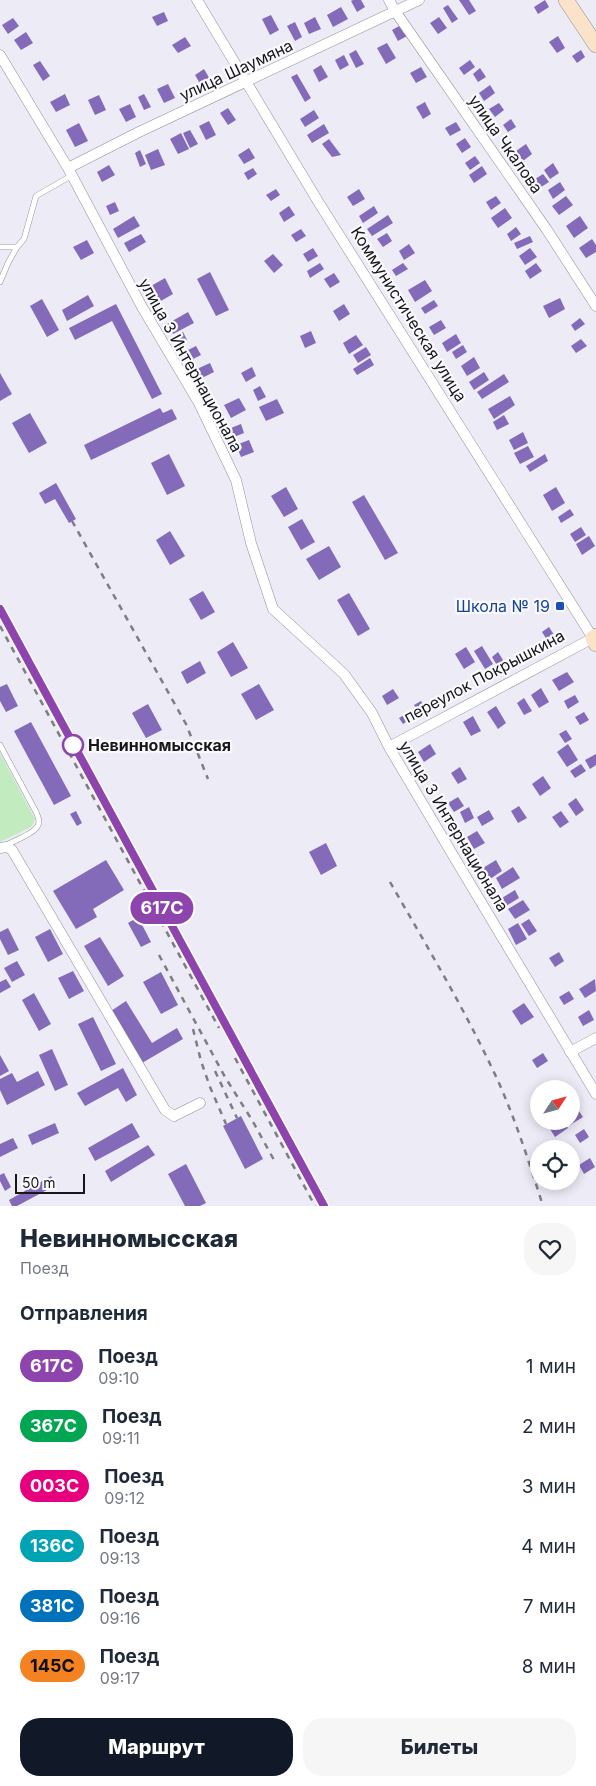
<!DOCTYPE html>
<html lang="ru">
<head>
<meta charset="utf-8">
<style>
  :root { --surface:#fff; --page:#f6f6f7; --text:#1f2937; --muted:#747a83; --accent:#111827 }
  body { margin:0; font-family:Inter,sans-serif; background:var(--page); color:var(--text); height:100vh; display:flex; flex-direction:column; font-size:19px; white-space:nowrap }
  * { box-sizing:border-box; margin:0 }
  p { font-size:16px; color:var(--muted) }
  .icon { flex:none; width:28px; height:28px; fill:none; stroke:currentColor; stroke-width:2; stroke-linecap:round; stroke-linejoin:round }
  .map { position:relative; height:1206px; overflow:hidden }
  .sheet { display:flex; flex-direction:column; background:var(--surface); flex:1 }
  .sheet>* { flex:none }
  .badge { padding:0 10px; border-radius:16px; font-size:18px; line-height:32px }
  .needle { width:32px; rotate:54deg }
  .buttons { position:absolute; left:530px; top:1080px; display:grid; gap:10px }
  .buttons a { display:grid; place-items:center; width:50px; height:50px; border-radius:50%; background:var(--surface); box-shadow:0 2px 12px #0003; font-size:25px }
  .scale { position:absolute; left:15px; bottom:12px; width:70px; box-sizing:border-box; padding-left:5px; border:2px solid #17171a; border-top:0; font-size:14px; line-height:18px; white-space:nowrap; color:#17171a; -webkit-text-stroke:4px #faf9fe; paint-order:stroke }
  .map>.badge { position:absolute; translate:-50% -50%; box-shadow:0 0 0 2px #fff }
  h2 { padding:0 20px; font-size:19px; line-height:45px }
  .round { display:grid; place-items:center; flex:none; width:52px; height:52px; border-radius:20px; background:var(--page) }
  .headline { display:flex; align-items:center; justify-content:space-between; height:85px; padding:0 20px }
  h1 { font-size:24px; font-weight:800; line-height:38px }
  .action { display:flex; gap:10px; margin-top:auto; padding:10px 20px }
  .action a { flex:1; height:58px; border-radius:20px; background:var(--accent); color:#fff; font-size:20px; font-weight:800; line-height:58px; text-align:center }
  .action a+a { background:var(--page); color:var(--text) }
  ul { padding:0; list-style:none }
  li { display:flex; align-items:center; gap:15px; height:60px; padding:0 20px }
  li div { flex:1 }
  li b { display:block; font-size:19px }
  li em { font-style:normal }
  li .badge { min-width:55px; font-weight:700; text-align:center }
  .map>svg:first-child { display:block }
</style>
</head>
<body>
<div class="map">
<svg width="596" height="1206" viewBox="0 0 596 1206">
  <rect width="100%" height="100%" fill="#ecebf6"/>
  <path fill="#c2ecc0" d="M0 753 35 819 34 823 31 827 0 842Z"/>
  <path fill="#846bb9" d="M353 0H361L365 7 357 12 351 1Z
    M459 0H469L476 11 469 15Z
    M545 0 549 7 538 14 534 7Z
    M448 5 458 19 452 23 443 8Z
    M341 7 348 19 333 27 327 15Z
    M164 12 168 21 157 26 152 17Z
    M271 15 279 30 270 35 262 19Z
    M315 17 321 29 309 34 304 23Z
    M439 17 447 28 438 34 430 23Z
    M13 18 19 26 8 34 2 25Z
    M295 22 302 37 295 41 287 26Z
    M401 25 407 36 398 41 392 30Z
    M26 32 33 43 21 50 14 40Z
    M558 36 565 48 557 53 549 42Z
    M185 37 191 46 178 53 172 45Z
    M387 43 396 58 386 64 377 48Z
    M356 50 364 64 356 68 349 54Z
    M581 50 585 57 577 63 572 56Z
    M344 55 349 65 340 70 335 60Z
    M470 60 475 67 464 75 459 68Z
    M40 61 50 76 43 81 33 65Z
    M321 65 328 77 319 82 313 70Z
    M421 67 427 77 416 83 410 73Z
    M480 68 486 77 478 82 473 74Z
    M204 69 211 81 202 87 195 75Z
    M297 74 311 98 305 102 291 77Z
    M168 84 175 98 164 103 157 89Z
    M490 85 495 93 484 101 479 93Z
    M65 94 70 105 56 112 50 102Z
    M144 94 151 107 144 110 138 97Z
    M99 95 106 110 95 115 88 100Z
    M425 102 431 114 423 119 416 107Z
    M499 103 504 110 495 117 489 109Z
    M130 104 136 117 126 122 119 109Z
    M228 108 236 120 228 125 220 113Z
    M314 110 319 118 305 127 300 119Z
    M511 119 516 127 508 132 503 125Z
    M209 121 216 135 206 140 199 126Z
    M456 122 461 130 450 136 445 128Z
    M79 123 88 141 75 147 66 130Z
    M324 124 329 133 312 143 307 135Z
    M190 130 198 144 190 148 183 133Z
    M181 133 189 149 178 154 170 139Z
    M465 138 471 147 462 153 456 144Z
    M329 139 341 155 332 157 322 144Z
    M526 144 532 154 523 161 516 151Z
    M249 148 255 158 244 164 238 155Z
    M158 149 165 165 151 170 145 155Z
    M140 150 146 164 140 167 135 153Z
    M475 156 480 163 470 170 465 163Z
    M553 163 559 173 550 179 544 170Z
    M109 165 115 175 102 182 97 172Z
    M482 166 487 174 474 183 469 175Z
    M253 168 257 174 248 180 244 173Z
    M543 174 549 182 538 189 532 181Z
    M560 182 565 190 553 199 548 190Z
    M276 189 280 195 271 201 266 195Z
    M359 189 365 199 353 206 347 197Z
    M496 196 501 203 491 210 486 202Z
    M566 196 573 205 559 215 552 206Z
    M115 202 119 211 110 215 106 206Z
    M289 206 295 215 284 222 279 213Z
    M374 206 378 213 363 223 359 216Z
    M505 208 512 218 498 228 491 218Z
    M388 215 393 223 372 236 367 229Z
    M134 216 140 226 118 238 113 229Z
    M580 216 588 228 574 238 566 226Z
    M516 227 521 234 511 241 507 234Z
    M301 229 306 236 296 242 291 235Z
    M387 233 392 241 383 247 377 239Z
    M141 234 146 242 129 252 124 243Z
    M530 236 533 242 517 249 514 243Z
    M592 239 596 245V252L586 258 579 248Z
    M87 240 94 253 81 260 73 247Z
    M409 244 415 253 404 260 399 251Z
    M313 248 318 256 308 262 303 254Z
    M530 248 537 257 525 265 519 256Z
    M273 254 283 265 274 273 264 261Z
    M320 263 324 269 310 278 307 271Z
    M403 263 408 269 396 276 392 270Z
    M536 263 542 271 530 279 525 271Z
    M210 272 229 310 216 316 197 279Z
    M334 273 340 282 330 288 324 279Z
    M165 278 173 294 159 302 151 286Z
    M425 280 432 291 415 302 408 290Z
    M88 295 94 306 67 321 62 310Z
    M560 298 565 309 549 318 543 306Z
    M42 299 59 330 47 337 30 306Z
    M434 300 438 306 425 314 421 308Z
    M116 304 162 394 152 399 112 321 75 340 69 328Z
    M344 304 350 314 339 321 333 311Z
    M188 312 194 323 173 334 167 324Z
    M580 318 585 324 575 331 571 325Z
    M441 320 446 328 434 335 429 327Z
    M311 331 316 343 305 348 300 336Z
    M183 332 187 340 177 345 173 337Z
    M456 334 461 343 447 352 442 343Z
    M356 335 363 345 349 354 343 343Z
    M581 339 587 346 576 353 571 346Z
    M463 345 467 352 456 359 452 352Z
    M196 346 201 355 191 360 186 351Z
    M366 347 371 355 358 363 353 355Z
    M474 357 480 368 467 376 461 366Z
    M370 358 374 365 357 375 353 369Z
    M210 363 214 372 202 378 197 369Z
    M252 367 256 376 246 382 241 373Z
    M484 372 489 380 474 390 469 382Z
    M0 373 12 394 0 401Z
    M504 374 509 382 482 399 477 392Z
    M260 386 266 397 258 401 253 390Z
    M510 396 515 405 494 419 488 409Z
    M239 398 246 410 231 418 224 405Z
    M277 399 284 413 266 421 259 407Z
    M160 408 163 413 172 409 177 419 91 460 84 445Z
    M30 413 47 443 29 453 12 423Z
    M504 415 509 424 497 430 493 422Z
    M241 424 244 433 234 437 231 428Z
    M523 432 528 443 514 450 509 440Z
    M249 440 254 452 241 457 236 445Z
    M528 446 534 457 520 464 514 453Z
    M169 454 185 486 167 495 151 463Z
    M545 454 548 461 530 472 526 466Z
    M56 483 76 519 69 523 55 499 45 504 39 493Z
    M286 487 298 509 284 517 271 496Z
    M556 487 565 503 552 511 543 495Z
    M364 495 398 553 385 560 352 502Z
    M570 509 574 515 561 523 558 517Z
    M302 519 315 542 301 550 288 527Z
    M581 527 586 535 575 542 570 534Z
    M170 531 185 556 170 565 156 540Z
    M589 536 595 546 582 555 576 544Z
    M329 546 341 567 319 580 306 559Z
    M203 591 215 612 201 620 189 599Z
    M349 593 370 629 358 636 337 600Z
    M549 627 556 638 549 643 542 632Z
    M233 642 248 668 231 677 217 652Z
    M482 646 493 664 485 669 474 651Z
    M466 647 475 662 464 669 455 654Z
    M498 652 508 668 501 672 492 657Z
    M200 661 206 673 187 684 181 672Z
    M567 672 574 682 559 691 552 680Z
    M7 684 18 706 6 712 0 701V687Z
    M259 684 274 710 256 720 241 694Z
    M541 688 549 702 539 708 531 695Z
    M393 689 399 698 387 705 382 696Z
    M575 695 579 702 568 709 564 701Z
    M524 698 532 711 524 715 517 703Z
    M421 701 427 712 421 716 414 705Z
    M148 704 162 730 146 738 132 713Z
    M496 706 506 723 498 729 487 712Z
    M409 712 412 718 403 724 399 718Z
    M584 712 589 720 580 725 575 717Z
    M473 716 481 731 471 736 463 722Z
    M31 722 71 796 54 805 14 731Z
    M566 730 572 739 565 743 559 734Z
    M430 744 436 754 424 762 418 752Z
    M568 744 578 760 567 767 557 752Z
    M596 754V765L590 769 585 760Z
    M581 764 586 771 575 778 570 771Z
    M460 767 467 779 458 784 451 773Z
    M543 776 551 788 540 796 532 784Z
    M458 797 464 806 454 812 448 803Z
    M576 798 584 810 576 816 568 804Z
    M519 806 527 818 518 823 511 811Z
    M469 807 474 818 465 823 460 812Z
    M489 810 494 819 482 826 477 817Z
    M76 811 82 823 77 826 70 814Z
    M561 811 569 822 560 828 552 817Z
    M477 831 485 843 474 849 467 837Z
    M326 843 337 866 321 875 309 852Z
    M106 860 124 890 93 909 97 917 76 929 53 891Z
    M496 860 502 871 490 879 483 868Z
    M513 867 520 878 502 889 496 878Z
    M515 890 519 898 506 906 502 898Z
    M523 900 530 910 515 919 508 909Z
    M138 917 151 942 141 947 128 923Z
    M529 919 537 931 529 936 521 924Z
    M518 923 527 939 516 945 508 929Z
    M8 928 19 950 8 955 0 939V932Z
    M50 929 63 954 48 962 35 937Z
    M100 937 124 976 108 986 84 946Z
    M559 952 564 961 555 967 549 958Z
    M17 961 25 975 12 982 4 968Z
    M73 971 84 991 69 999 58 978Z
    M161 972 178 1005 161 1014 143 982Z
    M6 979 11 987 0 993V982Z
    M595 979 596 991 585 998 579 989Z
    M569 991 574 999 564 1005 559 997Z
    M34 993 51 1024 39 1031 22 1000Z
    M126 1001 152 1043 177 1028 183 1039 142 1063 111 1011Z
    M524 1003 534 1017 521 1025 512 1011Z
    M589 1010 594 1020 583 1026 578 1017Z
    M93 1017 116 1064 101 1071 78 1024Z
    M52 1049 68 1085 55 1091 39 1055Z
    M543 1053 548 1061 537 1068 532 1060Z
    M0 1055 9 1071 0 1076Z
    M123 1068 137 1095 126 1102 118 1088 85 1106 77 1093Z
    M38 1071 45 1085 7 1105 0 1090V1079L12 1073 17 1082Z
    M579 1111 583 1117 570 1125 568 1121H571V1116Z
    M241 1116 263 1159 245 1169 223 1126Z
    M563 1121 568 1128 555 1137 550 1129Z
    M55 1123 59 1133 32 1145 28 1135Z
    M132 1123 140 1137 95 1161 88 1148Z
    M584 1129 589 1137 580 1143 575 1135Z
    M13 1138 18 1148 0 1157V1144Z
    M148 1145 155 1155 111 1182 105 1171Z
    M590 1158 595 1167 584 1174 579 1165Z
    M186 1164 206 1203 200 1206H185L168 1174Z
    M4 1173 11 1187 5 1191 0 1181V1175Z
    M51 1176 56 1185 17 1206H12L9 1200Z"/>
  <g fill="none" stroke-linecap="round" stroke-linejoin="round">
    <g stroke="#91909a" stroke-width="6">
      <path id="lane" d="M0 247H17L24 239 36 196 71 176
        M0 282 8 263 17 247
        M0 745 36 812C38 817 41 822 37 827 33 834 13 841 5 846"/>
    </g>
    <g stroke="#91909a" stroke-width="11">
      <path id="street" d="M197 0 319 203 593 638 389 747
        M389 0 395 11 547 230 596 306
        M0 55 68 168 142 307 199 403 236 480 251 543 273 609 344 674 372 713 389 747 454 857 596 1094
        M68 168 139 132 419 0
        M0 848 7 847 12 850 165 1110 174 1116 200 1103
        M570 1052 596 1038"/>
    </g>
    <g stroke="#91909a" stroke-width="16">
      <path id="secondary" d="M566 0 596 45
        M596 636 593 638 596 644"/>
    </g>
    <use href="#lane" stroke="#fff" stroke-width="5"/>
    <use href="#street" stroke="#fff" stroke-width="10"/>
    <use href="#secondary" stroke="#fae3c9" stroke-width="15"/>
    <path stroke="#7d7d83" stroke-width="2.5" stroke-dasharray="6 6" stroke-linecap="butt" d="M72 521 186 724 208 779
      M0 609 324 1206
      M0 626 219 1028
      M390 882C425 943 461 1003 491 1066 513 1111 528 1159 543 1206
      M159 955 225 1077 252 1120 274 1160
      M193 1029 201 1061 210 1087 226 1124
      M235 1058 315 1206
      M215 1071 237 1118"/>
  </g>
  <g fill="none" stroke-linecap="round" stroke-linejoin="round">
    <g stroke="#fff" stroke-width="11">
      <path id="line" d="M0 609 324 1206"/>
    </g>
    <use href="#line" stroke="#8e44ad" stroke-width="8"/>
  </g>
  <rect fill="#1a4fb4" stroke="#faf9fe" stroke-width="2" x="555" y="601" width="10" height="10" rx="2.5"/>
  <circle fill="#fff" stroke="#8e44ad" stroke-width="2.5" cx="73" cy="745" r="10"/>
  <g text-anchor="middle" stroke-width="4.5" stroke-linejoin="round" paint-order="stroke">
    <g font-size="16" fill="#17171a" stroke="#faf9fe">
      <text transform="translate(236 70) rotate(-25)" y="6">улица Шаумяна</text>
      <text transform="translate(506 144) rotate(55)" y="6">улица Чкалова</text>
      <text transform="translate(409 314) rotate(58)" y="6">Коммунистическая улица</text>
      <text transform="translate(191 365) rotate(61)" y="6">улица 3 Интернационала</text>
      <text transform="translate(484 676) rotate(-28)" y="6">переулок Покрышкина</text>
      <text transform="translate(454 826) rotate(59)" y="6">улица 3 Интернационала</text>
    </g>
    <g font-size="16" fill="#164399" stroke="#faf9fe" text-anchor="end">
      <text x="550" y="612">Школа № 19</text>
    </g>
    <g font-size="16" font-weight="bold" fill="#17171a" stroke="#faf9fe" text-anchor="start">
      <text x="88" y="751">Невинномысская</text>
    </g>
  </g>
</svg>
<div class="buttons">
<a><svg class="needle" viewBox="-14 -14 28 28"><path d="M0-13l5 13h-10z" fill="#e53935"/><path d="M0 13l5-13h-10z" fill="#747a83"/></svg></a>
<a><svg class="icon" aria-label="locate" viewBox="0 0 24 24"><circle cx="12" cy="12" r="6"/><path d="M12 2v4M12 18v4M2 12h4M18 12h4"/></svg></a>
</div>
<div class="scale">50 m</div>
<b class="badge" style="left:162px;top:908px;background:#8e44ad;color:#fff">617C</b>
</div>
<section class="sheet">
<div class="headline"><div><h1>Невинномысская</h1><p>Поезд</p></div><a class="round"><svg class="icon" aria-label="heart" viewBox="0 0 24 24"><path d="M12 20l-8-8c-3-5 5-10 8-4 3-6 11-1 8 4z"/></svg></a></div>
<h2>Отправления</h2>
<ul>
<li><span class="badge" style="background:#8e44ad;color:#fff">617C</span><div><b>Поезд</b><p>09:10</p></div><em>1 мин</em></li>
<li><span class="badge" style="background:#00a651;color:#fff">367С</span><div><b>Поезд</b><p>09:11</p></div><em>2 мин</em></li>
<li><span class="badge" style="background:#e6007e;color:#fff">003С</span><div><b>Поезд</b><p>09:12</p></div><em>3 мин</em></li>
<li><span class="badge" style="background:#00a3b4;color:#fff">136С</span><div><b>Поезд</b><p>09:13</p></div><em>4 мин</em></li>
<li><span class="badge" style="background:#0072bc;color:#fff">381С</span><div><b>Поезд</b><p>09:16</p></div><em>7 мин</em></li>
<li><span class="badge" style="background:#f58220;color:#111">145С</span><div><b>Поезд</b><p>09:17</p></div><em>8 мин</em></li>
</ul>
<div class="action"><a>Маршрут</a><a>Билеты</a></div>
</section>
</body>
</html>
